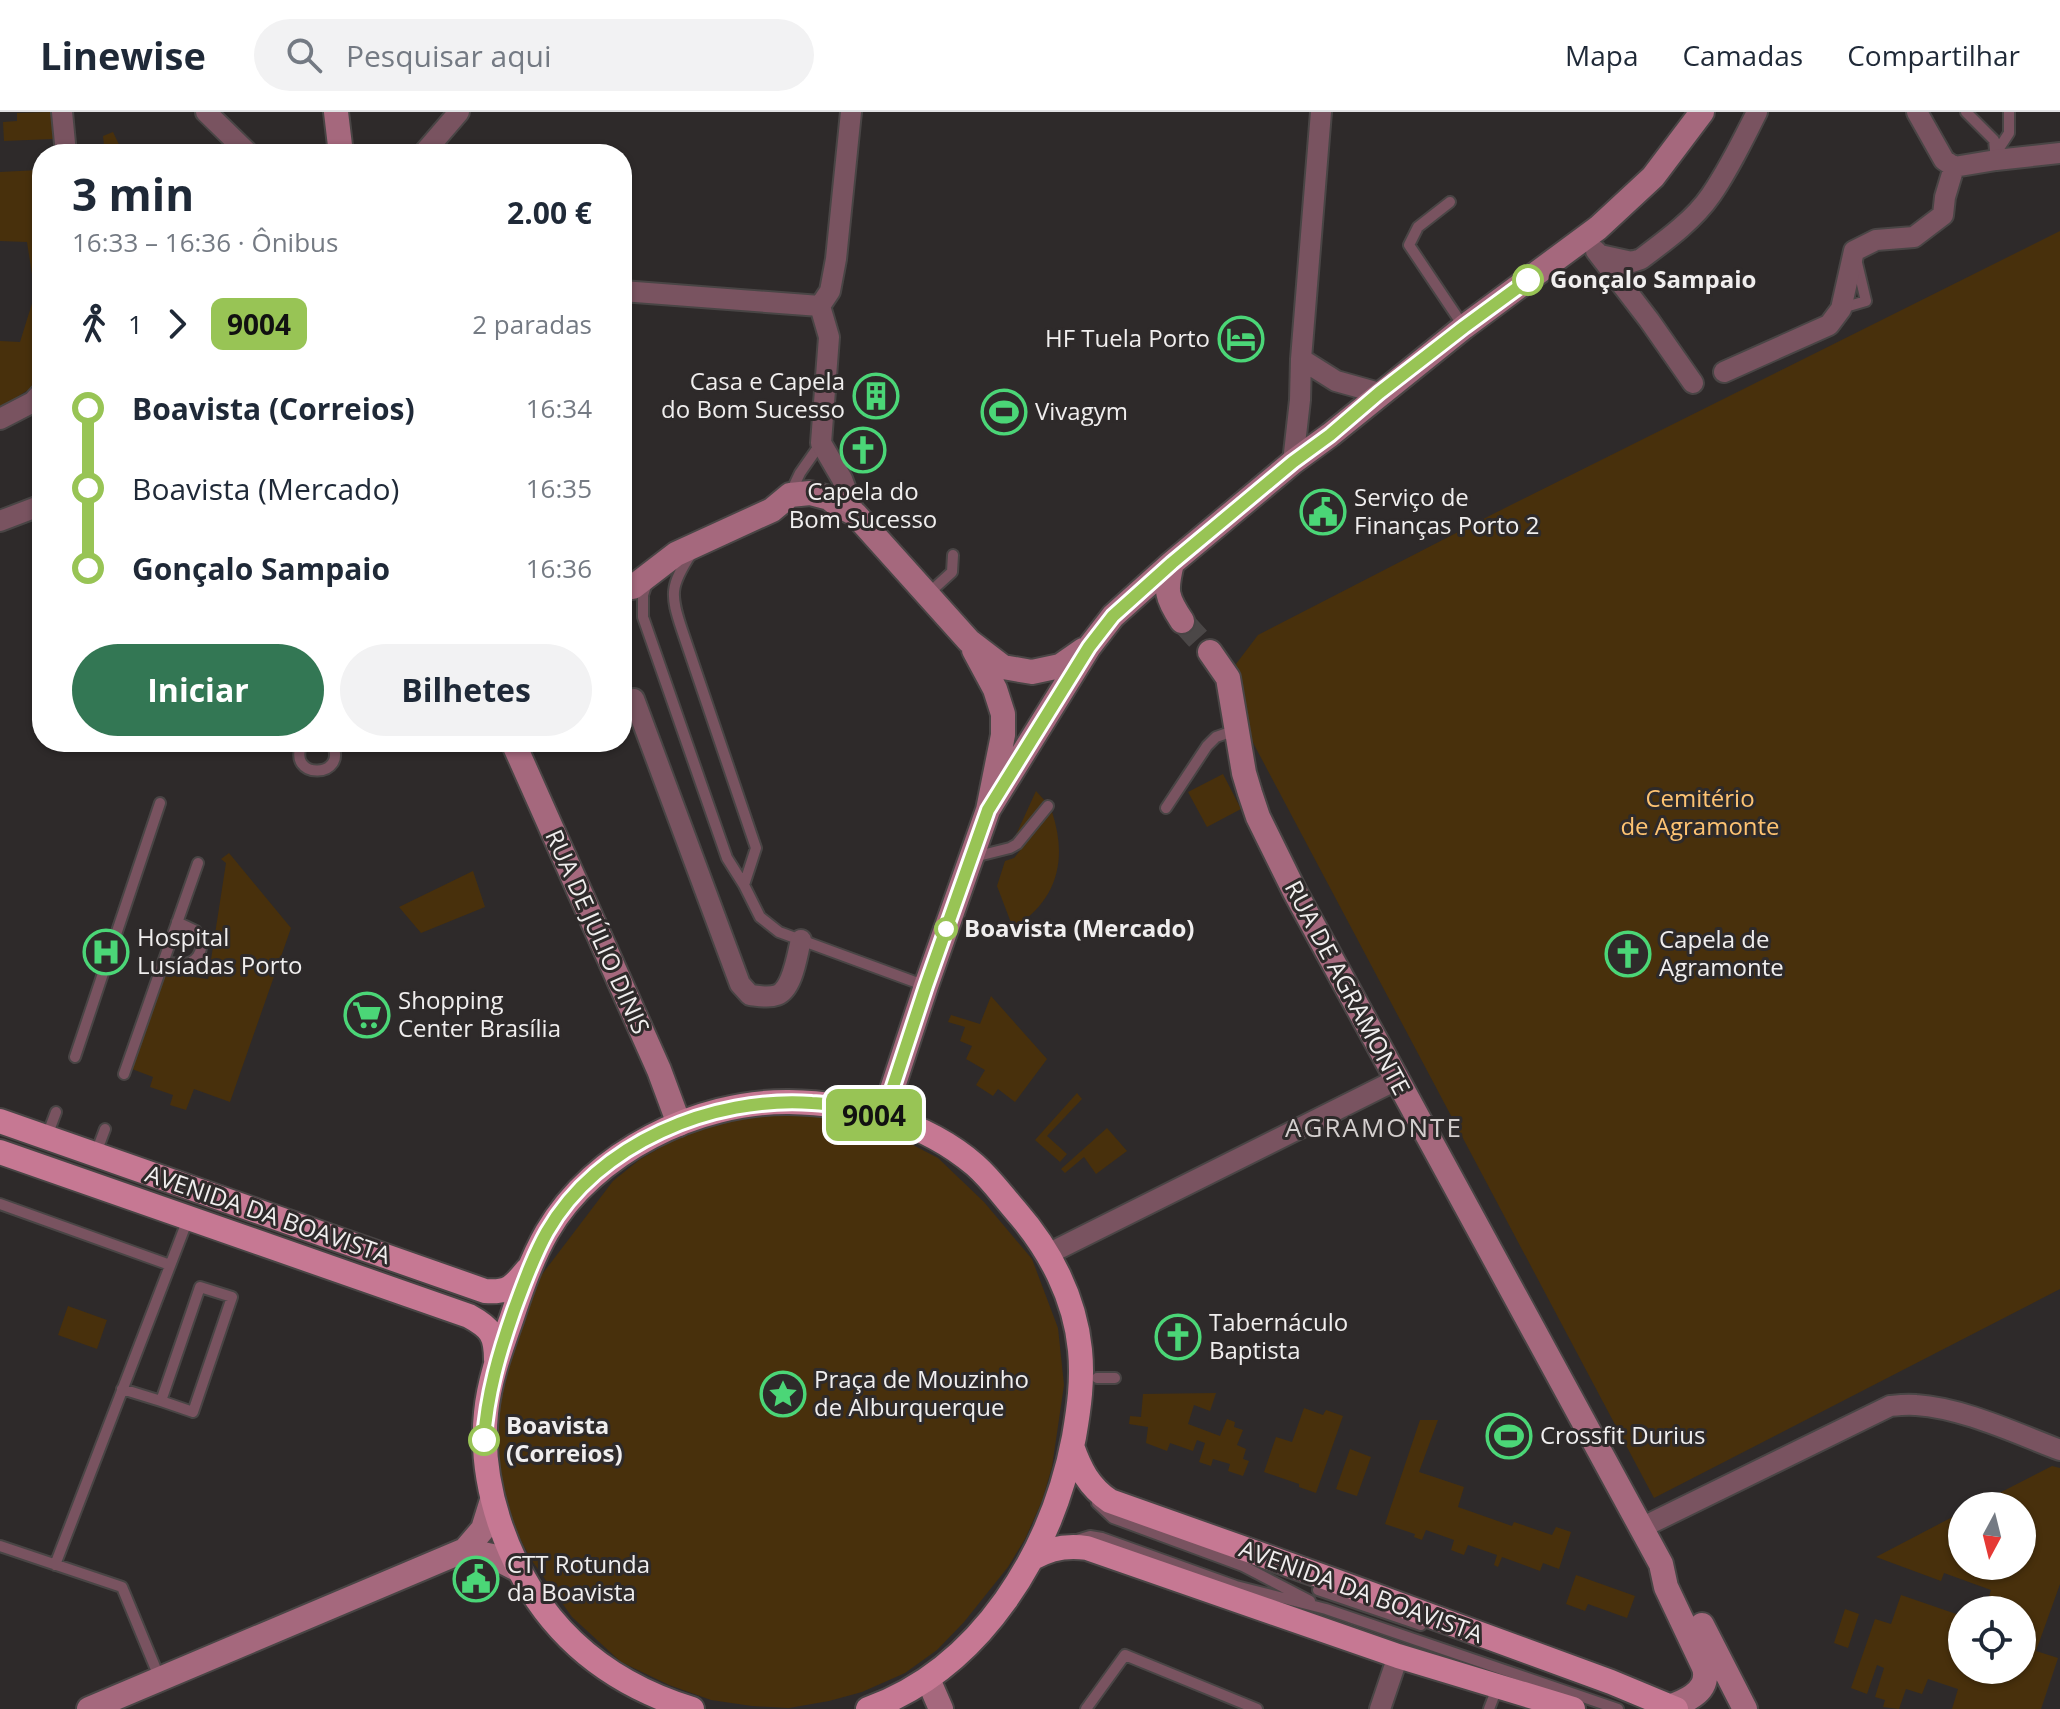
<!DOCTYPE html>
<html lang="pt">
<head>
<meta charset="utf-8">
<style>
  :root { --surface:#fff; --page:#f2f2f3; --text:#1f2937; --muted:#747a83; --line:#e0e1e3; --accent:#337754 }
  body { margin:0; font-family:"Open Sans",sans-serif; background:var(--page); color:var(--text); height:100vh; display:flex; flex-direction:column; font-size:30px; white-space:nowrap }
  * { box-sizing:border-box; margin:0 }
  p { font-size:26px; color:var(--muted) }
  .icon { flex:none; width:44px; height:44px; fill:none; stroke:currentColor; stroke-width:2; stroke-linecap:round; stroke-linejoin:round }
  .map { position:relative; flex:1; overflow:hidden }
  .details { position:absolute; left:32px; top:32px; width:600px; height:608px; display:flex; flex-direction:column; background:var(--surface); border-radius:32px; box-shadow:0 2px 6px #0004 }
  .details>* { flex:none }
  .badge { padding:0 16px; border-radius:12px; font-size:28px; line-height:52px }
  .needle { width:52px; rotate:187deg }
  .tools { position:absolute; left:1948px; top:1380px; display:grid; gap:16px }
  .tools a { display:grid; place-items:center; width:88px; height:88px; border-radius:50%; background:var(--surface); box-shadow:0 2px 6px #0004; font-size:40px }
  .map>.badge { position:absolute; translate:-50% -50%; box-shadow:0 0 0 4px #fff }
  .legs { display:flex; align-items:center; gap:12px; height:88px; padding:0 40px; font-size:26px }
  .legs p { margin-inline-start:auto }
  .headline { display:flex; align-items:center; justify-content:space-between; height:136px; padding:0 40px }
  h1 { font-size:44px; font-weight:700; line-height:60px }
  .action { display:flex; gap:16px; margin-top:auto; padding:16px 40px }
  .action a { flex:1; height:92px; border-radius:48px; background:var(--accent); color:#fff; font-size:32px; font-weight:700; line-height:92px; text-align:center }
  .action a+a { background:var(--page); color:var(--text) }
  ul { padding:0 40px; list-style:none }
  li { display:flex; align-items:center; gap:28px; height:80px; font-size:30px }
  li i { display:grid; place-items:center; width:12px; height:100%; margin:0 10px; background:currentColor }
  li i::after { content:''; width:20px; height:20px; margin:-10px; border:6px solid; border-radius:50%; background:var(--surface) }
  li p { margin-inline-start:auto }
  li:first-child i { background:linear-gradient(#0000 50%,currentColor 0) }
  li:last-child i { background:linear-gradient(currentColor 50%,#0000 0) }
  header { display:flex; align-items:center; gap:48px; box-sizing:border-box; height:112px; padding:0 40px; background:var(--surface); border-bottom:2px solid var(--line) }
  header strong { font-size:38px }
  nav { display:flex; gap:44px; margin-inline-start:auto; font-size:28px }
  .search { width:560px; height:72px; background:var(--page); display:flex; align-items:center; gap:20px; box-sizing:border-box; padding:0 28px; border-radius:44px; color:var(--muted); font-size:30px }
  .map>svg:first-child { display:block }
</style>
</head>
<body>
<header>
<strong>Linewise</strong>
<div class="search"><svg class="icon" aria-label="search" viewBox="0 0 24 24"><circle cx="10" cy="10" r="6"/><path d="M15 15l6 6"/></svg>Pesquisar aqui</div>
<nav><a>Mapa</a><a>Camadas</a><a>Compartilhar</a></nav>
</header>
<div class="map">
<svg width="2060" height="1597" viewBox="0 0 2060 1597">
  <rect width="100%" height="100%" fill="#2e2a2a"/>
  <path fill="#48300c" d="M51 0 53 27 4 29 3 10 17 9V1Z
    M113 20 123 41 136 35 143 42H105L103 24Z
    M39 58 42 101V176L34 175 27 130 0 129V60Z
    M2060 119V1177L1654 1386 1250 625 1236 552 1258 523 1493 402Z
    M34 185 42 186V256L31 276 0 296V229L20 230Z
    M1223 662 1241 697 1207 715 1188 680Z
    M1036 679 1045 689 1015 725Z
    M1052 700C1068 748 1057 789 1013 816L997 774 1005 749 1014 746Z
    M229 741 291 816 230 990 194 977 186 998 170 993 173 983 150 975 153 965 132 957 166 861 208 867 226 751 221 747Z
    M473 759 485 795 421 821 399 795Z
    M991 884 1047 947 1015 990 998 977 993 984 976 973 985 958 966 947 972 934 960 929 965 915 948 910 951 903 980 912Z
    M1077 981 1082 987 1047 1024 1067 1042 1060 1050 1035 1028Z
    M792 1002 822 1003 890 1021 938 1046 984 1090 1032 1147 1058 1216 1064 1273 1052 1355 1042 1389 1025 1427 1008 1455 964 1510 937 1538 905 1561 862 1580 829 1589 789 1596 752 1594 711 1588 669 1573 621 1550 572 1505 530 1446 514 1415 490 1360 489 1317 525 1189 540 1165 613 1069 639 1048 668 1031 702 1017 749 1004Z
    M1107 1016 1127 1039 1096 1062 1084 1045 1065 1061 1061 1057Z
    M68 1194 107 1208 97 1237 58 1223Z
    M1216 1281 1210 1299 1194 1293 1188 1312 1220 1324 1227 1307 1235 1310 1234 1315 1243 1318 1237 1333 1246 1337 1243 1347 1249 1349 1243 1364 1228 1359 1230 1352 1213 1347 1211 1354 1199 1350 1205 1331 1197 1328 1193 1339 1170 1331 1167 1339 1146 1331 1148 1315 1129 1312 1130 1304 1141 1305 1143 1282Z
    M1304 1296 1323 1303 1326 1298 1343 1304 1316 1381 1299 1375V1372L1264 1360 1276 1325 1292 1330Z
    M1420 1308H1438L1419 1360 1464 1375 1458 1395 1512 1414 1514 1410 1552 1423 1556 1415 1571 1420 1559 1457 1543 1451 1540 1459 1502 1445 1498 1455 1494 1453 1497 1443 1468 1433 1464 1443 1451 1438 1454 1428 1426 1418 1422 1428 1414 1425 1415 1422 1385 1412Z
    M1350 1337 1371 1345 1357 1384 1336 1377Z
    M2052 1354 2060 1356V1472L2036 1539 2058 1546 2041 1597H1952L1958 1577 1928 1567 1922 1582 1906 1577 1899 1597 1883 1595 1885 1588 1875 1585 1884 1556 1877 1553 1867 1582 1851 1576 1875 1507 1891 1512 1901 1483 1962 1504V1558H2022V1498H1985L1991 1478 1944 1461 1941 1469 1876 1445 1962 1400V1454H2022V1394H1974Z
    M1576 1463 1635 1484 1627 1506 1588 1492 1585 1499 1566 1492Z
    M1845 1497 1859 1502 1848 1536 1834 1531Z"/>
  <g fill="none" stroke-linecap="round" stroke-linejoin="round">
    <path stroke="#4b4747" stroke-width="24" stroke-dasharray="24 12" stroke-linecap="butt" d="M1182 509 1210 540"/>
    <g stroke="#494545" stroke-width="14">
      <path id="lane" d="M1966 0 1994 28 1996 48
        M1996 41 2009 21V0
        M1450 90 1418 115 1409 133 1464 215
        M1842 196 1866 189 1856 147
        M791 380 800 361 821 331
        M691 442C670 474 670 482 682 518L756 736 744 773
        M647 471 643 483V505L727 746 744 773 760 805 779 820 926 874
        M929 481 952 460 953 443
        M303 630C283 669 352 667 331 630
        M1166 696 1207 634 1216 625 1236 618
        M974 745 1010 736 1017 732 1048 694
        M172 851C195 857 209 839 196 819L177 810
        M75 945 160 691
        M124 962 198 751
        M47 1024 56 1000
        M96 1041 105 1017
        M0 1092 170 1153
        M200 1175 232 1185 193 1300 161 1289Z
        M1097 1266H1115
        M122 1277 161 1289
        M1097 1391 1113 1406 1243 1454 1310 1489
        M1077 1428 1090 1424 1102 1426 1236 1474 1326 1497 1618 1597
        M0 1434 122 1475 160 1567
        M55 1453 188 1107
        M1318 1478 1421 1513
        M1086 1597 1125 1543 1257 1597
        M1489 1597 1497 1576"/>
    </g>
    <g stroke="#494545" stroke-width="24">
      <path id="street" d="M62 0 66 42
        M206 0 249 42
        M1917 0 1944 48 1954 55 1996 48 2060 41
        M423 42 459 0
        M1596 139 1649 208 1693 271
        M1600 143 1632 150 1641 147C1665 129 1694 108 1711 83 1729 57 1743 28 1757 0
        M622 179 820 194
        M820 194 829 225 821 331 842 367 855 402
        M820 194 830 179 836 147 851 0
        M1301 247 1336 269 1379 281
        M1724 260 1829 213 1841 197 1854 139 1876 128 1914 125 1943 103 1945 85 1954 55
        M0 307 33 290 42 280
        M1293 350 1300 288 1301 247 1321 0
        M0 409 42 393
        M634 587 740 872 750 883C759 884 769 886 777 883 793 877 797 843 801 828
        M1048 1142 1396 968
        M1641 1416 1890 1294C1899 1293 1907 1292 1916 1293 1963 1296 2015 1321 2060 1338
        M1380 1597 1398 1544"/>
    </g>
    <g stroke="#494545" stroke-width="28">
      <path id="secondary" d="M336 0 341 42
        M1172 451C1165 479 1166 485 1182 509
        M622 475H633L676 442 772 398 790 383 810 381 829 386 838 393 855 402 969 529 1003 555 1032 560 1060 554 1083 538
        M1210 540 1228 566 1244 661 1250 681 1258 705 1295 780 1661 1452 1666 1475 1701 1549C1703 1553 1705 1557 1705 1561 1707 1581 1684 1590 1669 1595
        M513 630 659 958 679 1012
        M988 698 1089 535 1113 504 1172 451 1293 350 1330 323 1464 215 1598 116 1653 65 1702 0
        M883 1005 926 874 988 698 1003 623V602L995 577 974 538
        M465 1438 492 1444 517 1457
        M1702 1513 1745 1597
        M928 1567 941 1597
        M89 1597 465 1438 483 1417 492 1388"/>
    </g>
    <g stroke="#494545" stroke-width="28">
      <path id="primary" d="M0 1009 485 1179C508 1181 513 1175 527 1158
        M0 1040 469 1204C491 1216 496 1223 496 1248
        M1072 1334C1080 1357 1089 1375 1110 1389L1338 1470 1611 1570 1676 1597
        M1033 1446C1050 1436 1068 1433 1087 1436L1398 1544 1573 1597
        M692 1597C597 1568 532 1507 500 1412 488 1376 482 1339 486 1301 489 1269 500 1239 511 1208 521 1178 531 1148 547 1120 593 1040 698 989 789 990 855 991 925 1010 975 1053 991 1067 1002 1083 1016 1099 1050 1138 1075 1186 1080 1238 1083 1268 1079 1296 1074 1325 1052 1439 982 1556 868 1597"/>
    </g>
    <use href="#lane" stroke="#795360" stroke-width="10"/>
    <use href="#street" stroke="#795360" stroke-width="20"/>
    <use href="#secondary" stroke="#a5687d" stroke-width="24"/>
    <use href="#primary" stroke="#c67893" stroke-width="24"/>
  </g>
  <g fill="none" stroke-linecap="round" stroke-linejoin="round">
    <g stroke="#fff" stroke-width="18">
      <path id="line-1" d="M484 1328C487 1282 499 1241 514 1198 524 1171 533 1145 547 1120 598 1031 712 984 812 991 837 992 860 999 883 1005L926 874 988 698 1089 535 1113 504 1172 451 1293 350 1330 323 1379 281 1464 215 1528 168"/>
    </g>
    <use href="#line-1" stroke="#98c455" stroke-width="12"/>
  </g>
  <defs>
    <g id="hotel-ring" transform="scale(2.3)"><circle r="9.5" fill="#2e2a2a" stroke="#4bd677" stroke-width="1.5"/><path d="M-6-4.5h1.5V1H6V5H4.5V3h-9V5H-6ZM-4 0a1.8 1.8 0 1 1 3.6 0ZM.5 0V-2.5h3Q6-2.5 6 0Z" fill="#4bd677"/></g>
    <g id="building-ring" transform="scale(2.3)"><circle r="9.5" fill="#2e2a2a" stroke="#4bd677" stroke-width="1.5"/><path d="M-4-6H4V6H1V3H-1V6H-4ZM-2.5-4.3h1.7v1.8h-1.7ZM.8-4.3h1.7v1.8H.8ZM-2.5-1h1.7V.8h-1.7ZM.8-1h1.7V.8H.8Z" fill="#4bd677"/></g>
    <g id="stadium-ring" transform="scale(2.3)"><circle r="9.5" fill="#2e2a2a" stroke="#4bd677" stroke-width="1.5"/><path d="M0-5a6.5 5 0 1 0 0 10a6.5 5 0 1 0 0-10ZM-3.5-1.8h7v3.6h-7Z" fill="#4bd677"/></g>
    <g id="church-ring" transform="scale(2.3)"><circle r="9.5" fill="#2e2a2a" stroke="#4bd677" stroke-width="1.5"/><path d="M-1.2-6h2.4v3.5h3.3v2.4h-3.3V6h-2.4V-.1h-3.3v-2.4h3.3Z" fill="#4bd677"/></g>
    <g id="civic-ring" transform="scale(2.3)"><circle r="9.5" fill="#2e2a2a" stroke="#4bd677" stroke-width="1.5"/><path d="M-.6-6.5H3V-4.5H.6V-3L4-1V1h2V6H-6V1h2V-1L-.6-3ZM-1.2 2.5V6h2.4V2.5Z" fill="#4bd677"/></g>
    <g id="hospital-ring" transform="scale(2.3)"><circle r="9.5" fill="#2e2a2a" stroke="#4bd677" stroke-width="1.5"/><path d="M-5-5h3v3.5h4V-5h3V5h-3V1.5h-4V5h-3Z" fill="#4bd677"/></g>
    <g id="supermarket-ring" transform="scale(2.3)"><circle r="9.5" fill="#2e2a2a" stroke="#4bd677" stroke-width="1.5"/><path d="M-6-5.5h2.5l.6 2H6L4.5 2H-2.5L-4.4-4H-6ZM-1.5 3.2a1.3 1.3 0 1 0 .1 0ZM3 3.2a1.3 1.3 0 1 0 .1 0Z" fill="#4bd677"/></g>
    <g id="sight-ring" transform="scale(2.3)"><circle r="9.5" fill="#2e2a2a" stroke="#4bd677" stroke-width="1.5"/><path d="M0-6L1.8-2.2L6-1.7L2.9 1.2L3.7 5.4L0 3.3L-3.7 5.4L-2.9 1.2L-6-1.7L-1.8-2.2Z" fill="#4bd677"/></g>
  </defs>
  <g fill-rule="evenodd">
    <use href="#hotel-ring" x="1241" y="227"/>
    <use href="#building-ring" x="876" y="284"/>
    <use href="#stadium-ring" x="1004" y="300"/>
    <use href="#church-ring" x="863" y="338"/>
    <use href="#civic-ring" x="1323" y="400"/>
    <use href="#hospital-ring" x="106" y="840"/>
    <use href="#church-ring" x="1628" y="842"/>
    <use href="#supermarket-ring" x="367" y="903"/>
    <use href="#church-ring" x="1178" y="1225"/>
    <use href="#sight-ring" x="783" y="1282"/>
    <use href="#stadium-ring" x="1509" y="1324"/>
    <use href="#civic-ring" x="476" y="1467"/>
  </g>
  <g fill="#fff" stroke="#98c455" stroke-width="4">
    <circle cx="1528" cy="168" r="14"/>
    <circle cx="946" cy="817" r="10"/>
    <circle cx="484" cy="1328" r="14"/>
  </g>
  <g text-anchor="middle" stroke-width="6" stroke-linejoin="round" paint-order="stroke">
    <g font-size="24" font-weight="bold" fill="#f0eeee" stroke="#2e2a2a" text-anchor="start">
      <text x="1550" y="176">Gonçalo Sampaio</text>
      <text x="964" y="825">Boavista (Mercado)</text>
      <text x="506" y="1322">Boavista<tspan x="506" dy="28">(Correios)</tspan></text>
    </g>
    <g font-size="24" fill="#f0eeee" stroke="#2e2a2a" text-anchor="start">
      <text x="1210" y="235" text-anchor="end">HF Tuela Porto</text>
      <text x="845" y="278" text-anchor="end">Casa e Capela<tspan x="845" dy="28">do Bom Sucesso</tspan></text>
      <text x="1035" y="308">Vivagym</text>
      <text x="863" y="388" text-anchor="middle">Capela do<tspan x="863" dy="28">Bom Sucesso</tspan></text>
      <text x="1354" y="394">Serviço de<tspan x="1354" dy="28">Finanças Porto 2</tspan></text>
      <text x="137" y="834">Hospital<tspan x="137" dy="28">Lusíadas Porto</tspan></text>
      <text x="1659" y="836">Capela de<tspan x="1659" dy="28">Agramonte</tspan></text>
      <text x="398" y="897">Shopping<tspan x="398" dy="28">Center Brasília</tspan></text>
      <text x="1209" y="1219">Tabernáculo<tspan x="1209" dy="28">Baptista</tspan></text>
      <text x="814" y="1276">Praça de Mouzinho<tspan x="814" dy="28">de Alburquerque</tspan></text>
      <text x="1540" y="1332">Crossfit Durius</text>
      <text x="507" y="1461">CTT Rotunda<tspan x="507" dy="28">da Boavista</tspan></text>
    </g>
    <g font-size="24" fill="#fec372" stroke="#2e2a2a">
      <text x="1700" y="695">Cemitério<tspan x="1700" dy="28">de Agramonte</tspan></text>
    </g>
    <g font-size="24" fill="#f0eeee" stroke="#2e2a2a">
      <text transform="translate(597 820) rotate(66)" y="8">RUA DE JÚLIO DINIS</text>
      <text transform="translate(1347 876) rotate(62)" y="8">RUA DE AGRAMONTE</text>
      <text transform="translate(268 1103) rotate(19)" y="8">AVENIDA DA BOAVISTA</text>
      <text transform="translate(1361 1480) rotate(20)" y="8">AVENIDA DA BOAVISTA</text>
    </g>
    <g font-size="26" letter-spacing="2" fill="#d4cfce" stroke="#2e2a2a">
      <text x="1374" y="1025">AGRAMONTE</text>
    </g>
  </g>
</svg>
<div class="tools">
<a><svg class="needle" viewBox="-14 -14 28 28"><path d="M0-13l5 13h-10z" fill="#e53935"/><path d="M0 13l5-13h-10z" fill="#747a83"/></svg></a>
<a><svg class="icon" aria-label="locate" viewBox="0 0 24 24"><circle cx="12" cy="12" r="6"/><path d="M12 2v4M12 18v4M2 12h4M18 12h4"/></svg></a>
</div>
<b class="badge" style="left:874px;top:1003px;background:#98c455;color:#111">9004</b>
<section class="details">
<div class="headline"><div><h1>3 min</h1><p>16:33 – 16:36 · Ônibus</p></div><b>2.00 €</b></div>
<div class="legs"><svg class="icon" aria-label="walk" viewBox="0 0 24 24"><circle cx="13" cy="4" r="2"/><path d="M13 8l-2 6 4 7M11 14l-3 7M7 12l3-4h3l4 4"/></svg>1<svg class="icon" aria-label="forward" viewBox="0 0 24 24"><path d="M9 5l7 7-7 7"/></svg><b class="badge" style="background:#98c455;color:#111">9004</b><p>2 paradas</p></div>
<ul>
<li><i style="color:#98c455"></i><b>Boavista (Correios)</b><p>16:34</p></li>
<li><i style="color:#98c455"></i><span>Boavista (Mercado)</span><p>16:35</p></li>
<li><i style="color:#98c455"></i><b>Gonçalo Sampaio</b><p>16:36</p></li>
</ul>
<div class="action"><a>Iniciar</a><a>Bilhetes</a></div>
</section>
</div>
</body>
</html>
